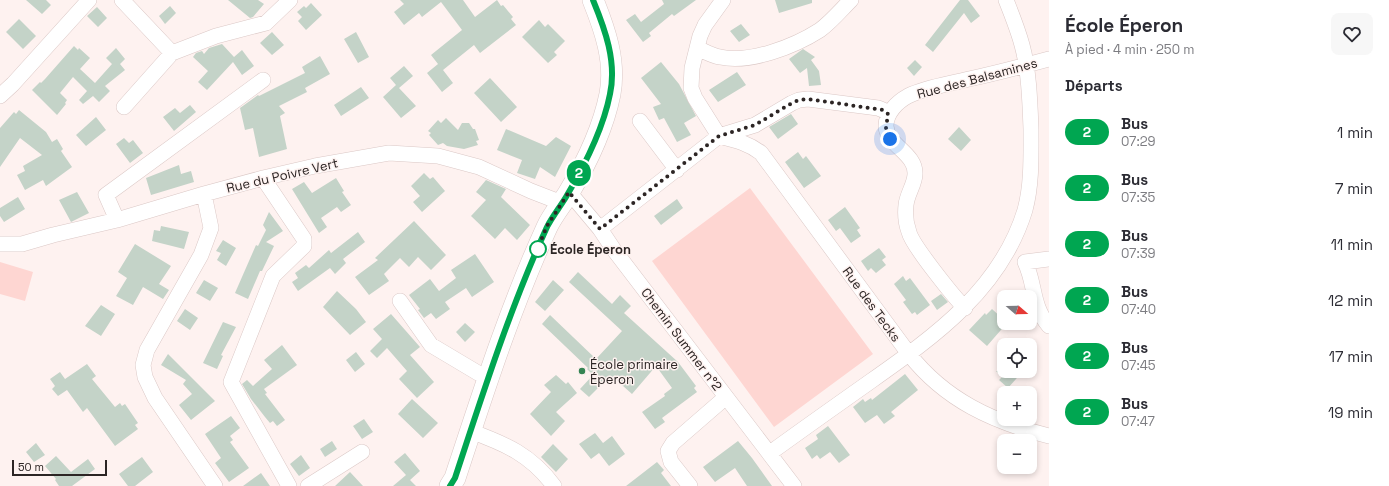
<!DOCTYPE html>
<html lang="fr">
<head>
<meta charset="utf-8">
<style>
  :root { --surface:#fff; --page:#f7f7f7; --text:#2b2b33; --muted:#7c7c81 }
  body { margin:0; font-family:"Space Grotesk",sans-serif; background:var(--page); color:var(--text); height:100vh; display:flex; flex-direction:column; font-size:15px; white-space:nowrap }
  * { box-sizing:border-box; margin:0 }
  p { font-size:13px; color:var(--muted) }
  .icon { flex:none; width:22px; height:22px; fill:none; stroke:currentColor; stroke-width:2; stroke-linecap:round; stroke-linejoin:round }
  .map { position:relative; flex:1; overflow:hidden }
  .sheet { display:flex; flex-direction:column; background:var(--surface); width:340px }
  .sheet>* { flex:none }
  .badge { padding:0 8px; border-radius:13px; font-size:14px; line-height:26px }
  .needle { width:26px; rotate:109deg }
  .fabs { position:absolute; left:997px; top:290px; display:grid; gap:8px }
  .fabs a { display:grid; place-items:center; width:40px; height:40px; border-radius:8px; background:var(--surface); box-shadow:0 2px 6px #0003; font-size:20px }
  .scale { position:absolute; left:12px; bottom:10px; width:95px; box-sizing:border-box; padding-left:4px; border:2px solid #2c2524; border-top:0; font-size:11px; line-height:14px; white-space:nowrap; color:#2c2524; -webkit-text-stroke:3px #fef2f0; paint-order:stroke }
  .you { position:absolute; width:20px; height:20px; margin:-10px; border:3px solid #fff; border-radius:50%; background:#1a73e8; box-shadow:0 0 0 6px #1a73e833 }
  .map>.badge { position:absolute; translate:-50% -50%; box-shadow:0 0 0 2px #fff }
  h2 { padding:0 16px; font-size:15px; line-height:36px }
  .round { display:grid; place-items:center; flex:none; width:42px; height:42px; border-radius:8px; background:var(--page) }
  .summary { display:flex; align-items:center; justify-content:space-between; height:68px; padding:0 16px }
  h1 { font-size:19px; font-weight:800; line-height:30px }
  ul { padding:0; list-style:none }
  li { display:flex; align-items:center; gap:12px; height:56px; padding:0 16px }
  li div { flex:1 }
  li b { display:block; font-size:15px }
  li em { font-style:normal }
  li .badge { min-width:44px; font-weight:700; text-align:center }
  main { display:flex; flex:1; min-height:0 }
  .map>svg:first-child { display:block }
</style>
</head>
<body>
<main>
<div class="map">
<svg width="1049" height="486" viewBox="0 0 1049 486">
  <rect width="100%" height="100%" fill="#fef2f0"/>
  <path fill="#fed6d2" d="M750 188 873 354 774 427 652 261Z
    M0 262 33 272 25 301 0 294Z"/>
  <path fill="#c4d3c8" d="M26 0H46L51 5 42 14Z
    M228 0H258L264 4 253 17 250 18Z
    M400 0H463L475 17 497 0 501 6 503 5 513 17 511 19 516 25 480 53 474 45 443 70 453 83 442 92 427 73 438 64 431 55 462 30 441 2 422 17 419 13 404 25 394 12 404 4Z
    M662 0H696L674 16 672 14 649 33 651 36 643 42 626 20 635 14 641 22 664 4Z
    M775 0H812V3L779 13Z
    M960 0H968L980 16 971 23 964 13 933 52 925 45Z
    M311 3 322 15 306 30 298 21 302 17 297 12 304 6 306 8Z
    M170 6 176 13 165 24 159 16Z
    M97 7 107 18 98 27 87 16Z
    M19 19 36 36 23 49 6 32Z
    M539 20 545 27 548 24 565 41 554 52 557 55 548 63 522 37Z
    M741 24 750 35 739 42 730 31Z
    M272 32 284 45 272 55 260 43Z
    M356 32 369 57 358 63 344 39Z
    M222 44 234 57 242 50 254 66 242 75 233 62 207 90 198 82 208 71 193 57 196 53 202 51 204 54 209 48Z
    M74 46 78 50 79 48 90 58 80 69 95 83 112 64 106 58 116 48 125 59 120 64 125 70 105 86 110 91 99 102 93 96 83 104 79 100 87 91 73 77 60 93 67 100 65 103 66 104 57 115 32 90 40 82 41 83 45 79Z
    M803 49 815 57 811 60 819 71 821 85 809 86 807 68 800 73 789 59Z
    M320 56 330 74 305 88 307 92 279 106 285 113 280 116 287 149 259 157 253 128 245 130 240 108 258 95 259 96 305 73 302 67Z
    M915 60 922 67 914 76 907 68Z
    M661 62 679 84 696 116 684 123 691 135 677 142 664 118 659 120 653 107 661 104 641 78Z
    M404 66 413 76 399 88 416 106 401 118 383 97 396 85 390 78Z
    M737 72 746 85 718 102 709 90Z
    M490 78 517 107 501 122 474 93Z
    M361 87 369 98 341 116 334 105Z
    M190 105 196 112 174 131 163 117 175 108 180 113Z
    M19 110 46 132 52 142 57 139 63 149 61 151 72 167 46 186 43 180 25 190 17 175 25 171 23 166 42 155 20 138 0 167V128L14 112 16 114Z
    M791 114 798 124 778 139 769 127Z
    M96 117 106 130 86 146 76 135Z
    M446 118 458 130 462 123H469L473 129H475L479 140 476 141 478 145 464 149 447 146 443 143 438 145 429 135 431 133 428 131 438 120 441 123Z
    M959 127 971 140 961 151 948 139Z
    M506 129 546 146 556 137 571 146 555 177 540 167 535 179 517 173 522 160 497 150Z
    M124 138 129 143 133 140 143 153 130 163 116 144Z
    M798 152 803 159 806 156 821 176 804 188 785 162Z
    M179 165 181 174 191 171 194 182 151 195 146 178Z
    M424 173 430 179 433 177 445 191 422 212 413 202 420 196 411 186Z
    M336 178 344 191 342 192 351 205 341 212 337 207 321 218 327 227 319 233 292 189 304 182 312 193Z
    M486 180 506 189 501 197 530 225 517 240 505 228 495 239 471 216 486 200 476 192Z
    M77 192 89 213 71 222 59 200Z
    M18 197 25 209 4 222 0 216V208Z
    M677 199 683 208 661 225 654 216Z
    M845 207 860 228 857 230 861 236 851 243 840 228 836 231 828 220Z
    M269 212 283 231 266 242 274 246 262 271H260L248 299 235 293 256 245 258 246 266 230 263 225Z
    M414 221 446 255 431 270 418 257 409 267 400 258 384 274 389 281 369 295 355 277 378 260 375 258Z
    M161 226 189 232 184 249 152 241 154 230 160 231Z
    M358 232 365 242 343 259 346 263 335 274 330 268 298 291 292 282 298 278 295 273 306 265 309 268 329 250 331 253Z
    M223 240 236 248 226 266 217 260 221 253 216 251Z
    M135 244 171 266 159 284 169 290 163 299 143 287 133 305 116 296 127 278 118 272Z
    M879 248 886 257 882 260 886 265 876 273 871 268 868 271 861 261Z
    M475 254 494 282 472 297 466 288 445 302 450 309 436 319 431 313 424 318 418 310 420 309 409 295 430 279 439 291 456 278 451 270Z
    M578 272 612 304 620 295 631 306 624 313 678 362 696 386 694 388 697 392 662 418 665 422 655 429 642 412 665 396 664 394 672 388 656 366 632 394 613 377 609 381 607 379 589 397 580 389 593 375 587 369 588 368 542 324 550 315 596 359 622 331 569 282Z
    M903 276 906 281 910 278 930 305 917 315 915 312 912 314 903 302 906 300 894 284Z
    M204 280 218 288 210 301 196 293Z
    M553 280 564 290 545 311 535 302Z
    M337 291 356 309 366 322 350 335 323 307Z
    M941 294 948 302 937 310 931 301Z
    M101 305 115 314 101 336 85 326Z
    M185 309 198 318 190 330 177 321Z
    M992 309 1004 320V323H1007L987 346 969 330 985 313 986 315Z
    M391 314 420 347 410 355 434 382 417 398 399 379 407 371 387 348 377 358 370 351 382 339 373 329Z
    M223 322 236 327 221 355 223 356 217 369 203 363Z
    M465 323 475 332 465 342 456 332Z
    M282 345 297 365 264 389 267 393 265 394 285 420 277 426 273 421 270 423 265 417 251 399 242 384 247 380 253 386 272 369 264 360Z
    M356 352 365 364 355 372 346 360Z
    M168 354 215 401 191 420 179 405 192 394 183 384 186 380 161 365Z
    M87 364 96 376 92 379 115 407 120 403 122 406 125 404 138 423 135 425 138 429 115 446 87 408 83 412 67 390 58 396 52 389 55 386 50 379 60 372 65 379Z
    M996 371H1023L1008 388 999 380 1002 377Z
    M905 374 918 390 891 412 895 416 884 424 877 415 865 423 853 407 863 399 865 402 871 398 872 400Z
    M556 375 566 384 568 382 577 393 556 412 565 421 551 436 530 414 551 392 544 385Z
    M412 399 438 423 423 438 398 414Z
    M231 416 240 428 230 436 233 440 230 442 249 468 229 482 215 463 221 458 205 434Z
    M364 419 373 432 362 439 353 426Z
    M828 426 850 455 839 463 830 452 820 459 817 455 812 459 805 448 818 439 816 435Z
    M595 433 603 443 612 436 625 454 609 466 599 453 591 459 579 444Z
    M332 441 337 449 325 457 320 449Z
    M738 441 752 458 772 486H747L735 468 715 482 703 467Z
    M36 443 45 455 34 462 26 452Z
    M553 444 568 459 556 472 541 457Z
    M405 453 420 471 410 480 416 486H393L406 475 394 462Z
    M301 455 310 468 299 476 290 464Z
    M56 456 71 472 88 459 95 469 72 486H59L55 480 56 479 45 466Z
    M142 457 153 472 135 486H128L119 474Z
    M657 462 664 470 661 473 671 486H626Z
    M350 472 363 486H335Z
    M261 473 270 486H243Z"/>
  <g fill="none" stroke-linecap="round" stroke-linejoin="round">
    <g stroke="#dbc8c6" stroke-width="16">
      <path id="minor" d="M122 0 172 53 216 36 266 23 290 0
        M723 0 705 25 700 36 692 68 691 88 695 98 719 136C735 140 748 143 761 153L909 354C945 400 993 422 1049 436
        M697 48C704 51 712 56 720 57 750 64 795 46 820 30 831 22 841 10 851 0
        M0 96 13 84 89 0
        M124 107 172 53
        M640 121 677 170
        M263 178 304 239V246L273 276 231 382 289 486
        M569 192 600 229 614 250 794 486
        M204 194 211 228 201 255 147 350 143 365 145 377 155 398 215 486
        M117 220 106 195 263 80
        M600 229 719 136 755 125 792 103 799 100 808 99 878 108 883 110 888 114
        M0 244H22L53 235 117 220 204 194 263 178 315 166 389 153 438 156 479 167 531 191 562 203
        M1025 262C1036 285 1031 305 1049 326
        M1025 262 1049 259
        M400 301 431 345 478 373 488 376
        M965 308C954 297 912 245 909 232 906 224 905 214 906 205 907 194 915 184 915 174 916 153 887 146 886 126 886 113 897 102 908 96 926 87 950 84 969 79 996 73 1023 66 1049 59
        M470 431C506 444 531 455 554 486
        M770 453C803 429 837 405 871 381 935 336 1001 289 1025 210 1032 184 1031 156 1031 129 1030 103 1029 70 1022 45 1018 30 1012 15 1006 0
        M308 486 362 452
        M690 486 671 462 668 451 673 443 726 397"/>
    </g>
    <g stroke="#dbc8c6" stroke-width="22">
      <path id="secondary" d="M450 486 455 478C483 393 510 308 547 227 552 216 561 205 568 194 586 164 603 129 610 94 616 61 605 30 593 0"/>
    </g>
    <use href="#minor" stroke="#fff" stroke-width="15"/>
    <use href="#secondary" stroke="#fff" stroke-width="21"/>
  </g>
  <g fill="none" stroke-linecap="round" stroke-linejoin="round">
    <g stroke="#fff" stroke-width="9">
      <path id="line" d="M450 486 455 478C483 393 510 308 547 227 552 217 560 207 566 197 585 165 603 130 610 94 617 62 605 29 593 0"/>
    </g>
    <use href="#line" stroke="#00a651" stroke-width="6"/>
    <path stroke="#2c2524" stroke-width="4" stroke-dasharray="0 7.2" d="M538 249 537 250 547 226 569 192 600 229 719 136 755 125 792 103 799 100 808 99 883 110 888 114 886 128 890 139"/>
  </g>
  <circle fill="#fff" stroke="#00a651" stroke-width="2" cx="538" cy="249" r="8"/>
  <circle fill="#358453" stroke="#fef2f0" stroke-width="1.5" cx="582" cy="371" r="4"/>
  <g text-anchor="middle" stroke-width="3" stroke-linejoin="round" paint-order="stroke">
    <g font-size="13" fill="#2c2524" stroke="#fef2f0">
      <text transform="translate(977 78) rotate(-15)" y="5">Rue des Balsamines</text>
      <text transform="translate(282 175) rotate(-13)" y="5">Rue du Poivre Vert</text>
      <text transform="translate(872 304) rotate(54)" y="5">Rue des Tecks</text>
      <text transform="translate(682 339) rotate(53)" y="5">Chemin Summer n°2</text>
    </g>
    <g font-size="13" font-weight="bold" fill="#2c2524" stroke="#fef2f0" text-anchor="start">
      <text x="550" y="254">École Éperon</text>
    </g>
    <g font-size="13" fill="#2c2524" stroke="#fef2f0" text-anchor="start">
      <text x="590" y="369">École primaire<tspan x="590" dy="15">Éperon</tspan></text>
    </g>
  </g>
</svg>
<div class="fabs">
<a><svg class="needle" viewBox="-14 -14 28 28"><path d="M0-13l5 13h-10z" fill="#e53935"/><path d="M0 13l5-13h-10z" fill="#7c7c81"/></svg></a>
<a><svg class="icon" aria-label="locate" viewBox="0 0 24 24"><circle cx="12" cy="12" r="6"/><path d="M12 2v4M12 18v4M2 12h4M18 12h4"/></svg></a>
<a>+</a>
<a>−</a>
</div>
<div class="scale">50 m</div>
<div class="you" style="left:890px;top:139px"></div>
<b class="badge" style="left:579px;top:173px;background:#00a651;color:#fff">2</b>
</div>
<section class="sheet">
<div class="summary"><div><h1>École Éperon</h1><p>À pied · 4 min · 250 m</p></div><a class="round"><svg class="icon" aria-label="heart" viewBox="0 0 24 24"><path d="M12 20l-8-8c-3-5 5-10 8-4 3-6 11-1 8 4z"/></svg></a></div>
<h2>Départs</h2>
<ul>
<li><span class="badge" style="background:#00a651;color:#fff">2</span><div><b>Bus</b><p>07:29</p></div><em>1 min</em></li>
<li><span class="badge" style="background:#00a651;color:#fff">2</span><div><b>Bus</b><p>07:35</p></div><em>7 min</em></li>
<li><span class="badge" style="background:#00a651;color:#fff">2</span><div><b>Bus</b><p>07:39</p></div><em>11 min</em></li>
<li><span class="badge" style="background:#00a651;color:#fff">2</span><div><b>Bus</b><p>07:40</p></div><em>12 min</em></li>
<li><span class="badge" style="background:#00a651;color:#fff">2</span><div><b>Bus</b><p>07:45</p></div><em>17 min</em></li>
<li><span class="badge" style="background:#00a651;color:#fff">2</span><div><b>Bus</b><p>07:47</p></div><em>19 min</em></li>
</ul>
</section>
</main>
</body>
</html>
